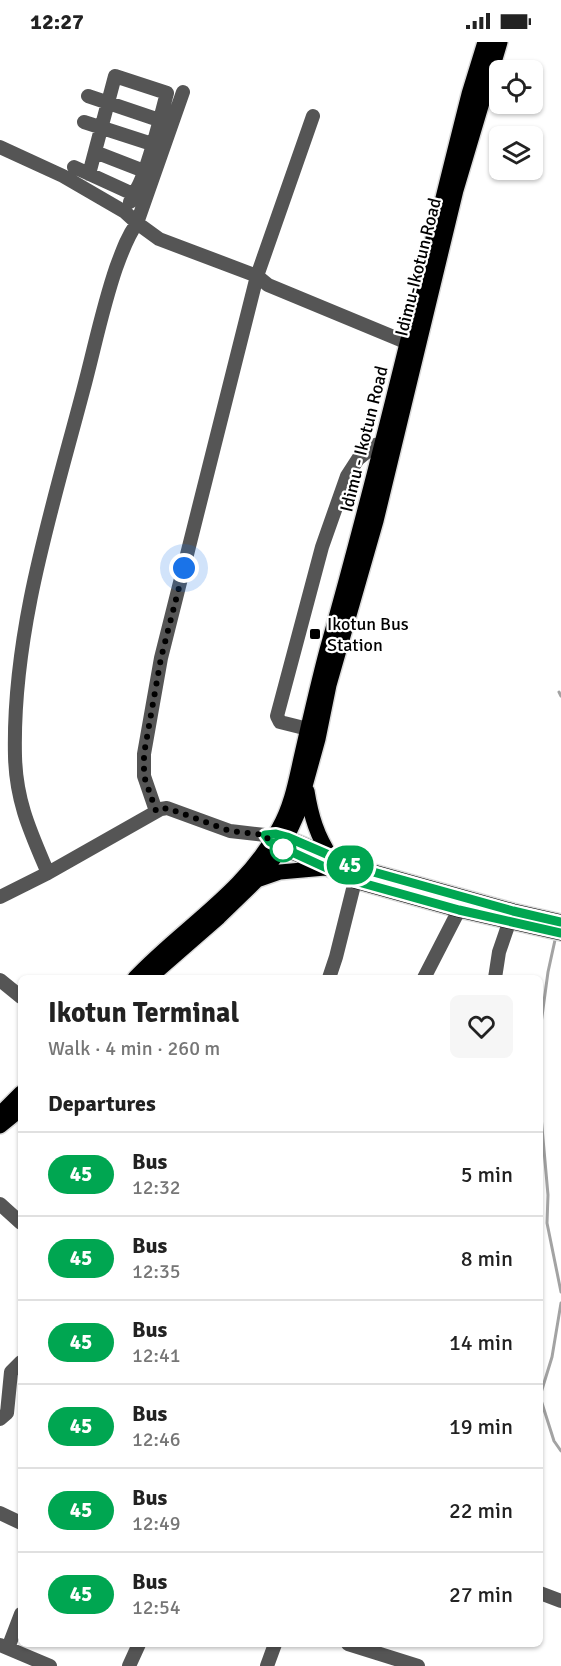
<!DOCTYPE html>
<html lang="en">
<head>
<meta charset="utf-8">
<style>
  :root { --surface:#fff; --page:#f6f6f6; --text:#222; --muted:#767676; --line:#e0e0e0 }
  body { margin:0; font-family:Signika,sans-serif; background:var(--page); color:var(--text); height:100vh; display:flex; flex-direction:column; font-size:22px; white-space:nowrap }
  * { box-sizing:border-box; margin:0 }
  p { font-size:20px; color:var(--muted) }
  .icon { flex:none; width:33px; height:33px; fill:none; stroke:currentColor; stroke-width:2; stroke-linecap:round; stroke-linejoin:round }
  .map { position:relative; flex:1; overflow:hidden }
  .panel { position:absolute; left:18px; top:933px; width:525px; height:672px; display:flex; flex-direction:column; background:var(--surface); border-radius:9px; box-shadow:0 2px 4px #0004 }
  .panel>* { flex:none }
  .badge { padding:0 12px; border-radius:20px; font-size:21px; line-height:39px }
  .tools { position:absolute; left:489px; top:18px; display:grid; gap:12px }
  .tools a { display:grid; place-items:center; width:54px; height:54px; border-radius:9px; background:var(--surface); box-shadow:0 2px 4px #0004; font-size:30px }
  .you { position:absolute; width:30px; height:30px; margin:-15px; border:4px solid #fff; border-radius:50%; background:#1a73e8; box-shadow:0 0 0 9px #1a73e833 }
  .map>.badge { position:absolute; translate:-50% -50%; box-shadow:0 0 0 3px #fff }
  h2 { padding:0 30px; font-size:22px; line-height:54px }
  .round { display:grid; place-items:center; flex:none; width:63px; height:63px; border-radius:9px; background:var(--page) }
  .headline { display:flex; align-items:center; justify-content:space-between; height:102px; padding:0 30px }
  h1 { font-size:28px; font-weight:800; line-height:45px }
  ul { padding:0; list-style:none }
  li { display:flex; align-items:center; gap:18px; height:84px; padding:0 30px; border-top:2px solid var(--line) }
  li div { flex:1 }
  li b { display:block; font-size:22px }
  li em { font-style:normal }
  li .badge { min-width:66px; font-weight:700; text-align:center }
  .status { display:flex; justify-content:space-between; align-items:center; height:42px; padding:0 30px; background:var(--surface); direction:ltr }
  .status svg { height:16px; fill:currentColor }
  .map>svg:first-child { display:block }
</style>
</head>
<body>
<div class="status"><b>12:27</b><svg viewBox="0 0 49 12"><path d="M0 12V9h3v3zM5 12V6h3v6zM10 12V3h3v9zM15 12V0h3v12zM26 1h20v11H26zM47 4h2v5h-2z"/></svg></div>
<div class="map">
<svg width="561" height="1624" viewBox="0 0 561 1624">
  <rect width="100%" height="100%" fill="#fff"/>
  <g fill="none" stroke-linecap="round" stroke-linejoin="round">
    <path stroke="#a3a3a3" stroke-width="3" d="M559 650 561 654
      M540 989 548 930 555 898
      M540 1063 548 1153 547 1181 561 1250
      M540 1354 552 1315 561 1261
      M540 1355 554 1399 561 1409"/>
    <g stroke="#dbdbdb" stroke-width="18">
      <path id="major" d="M307 749C311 774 317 794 331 815
        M278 792 359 826 513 869 561 880
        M273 801 355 839 459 868 561 891
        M257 838 280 830 325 826
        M135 936C182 886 246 849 279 786 292 763 296 738 302 712 310 677 318 642 327 608 379 424 422 237 469 52L485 0
        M149 936 219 875 257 838 282 806 297 773 318 697 329 643 376 479 456 148 500 0
        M0 1072 21 1051
        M0 1084 21 1067"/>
    </g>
    <path stroke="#555" stroke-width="14" d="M88 54 159 78
      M84 80 152 102
      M0 105 63 134 125 170 137 181 159 197 257 234 268 243 408 301
      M95 110 144 129
      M74 125 133 152 130 160
      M89 132 115 34 167 51C161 72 146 139 133 152
      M308 687 280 680 277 674 322 505 347 434 358 417 375 403 384 401
      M156 769 144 734V712L161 616 257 234 313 74
      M48 831C31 791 16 760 15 714 12 591 52 467 83 349 94 308 102 267 116 226 122 210 127 195 137 181L183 50
      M0 855 48 831 161 767 167 766 230 789 265 793
      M329 936 336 915 355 839
      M424 936 459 868
      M495 936 499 910 510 878
      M0 938 21 955
      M0 1162 21 1181
      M0 1377 7 1371 11 1330 21 1320
      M0 1471 21 1481
      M540 1551 561 1559
      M348 1602 418 1624
      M0 1603 50 1624
      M8 1606 21 1572
      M129 1624 139 1602
      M267 1624 275 1602"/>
    <use href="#major" stroke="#000" stroke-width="15"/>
  </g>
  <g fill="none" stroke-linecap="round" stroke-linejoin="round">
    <g stroke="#fff" stroke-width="14">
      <path id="line" d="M561 880 513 869 359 826 287 795 276 792 265 793 270 800 355 839 459 868 561 891"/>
    </g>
    <use href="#line" stroke="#00a651" stroke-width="9"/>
    <path stroke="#000" stroke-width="6" stroke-dasharray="0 10.8" d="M184 526 161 616 144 712V734L156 769 167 766 230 789 265 793 270 800 283 807"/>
  </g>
  <rect fill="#000" stroke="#fff" stroke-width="2" x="309" y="586" width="12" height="12" rx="3"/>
  <circle fill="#fff" stroke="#00a651" stroke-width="3" cx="283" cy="807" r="12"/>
  <g text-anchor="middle" stroke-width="4.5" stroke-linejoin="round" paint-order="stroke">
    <g font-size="18" fill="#000" stroke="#fff">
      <text transform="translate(418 225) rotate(-76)" y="6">Idimu-Ikotun Road</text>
      <text transform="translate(364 397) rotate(-76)" y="6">Idimu - Ikotun Road</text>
    </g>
    <g font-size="18" fill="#000" stroke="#fff" text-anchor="start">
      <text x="327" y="588">Ikotun Bus<tspan x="327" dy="21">Station</tspan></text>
    </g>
  </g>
</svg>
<div class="tools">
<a><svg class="icon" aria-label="locate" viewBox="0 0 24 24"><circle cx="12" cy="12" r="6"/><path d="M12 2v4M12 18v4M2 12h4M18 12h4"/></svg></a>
<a><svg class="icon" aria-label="layers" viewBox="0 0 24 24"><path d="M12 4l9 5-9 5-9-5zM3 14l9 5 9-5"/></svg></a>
</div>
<div class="you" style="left:184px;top:526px"></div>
<b class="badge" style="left:350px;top:823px;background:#00a651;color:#fff">45</b>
<section class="panel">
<div class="headline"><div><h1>Ikotun Terminal</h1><p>Walk · 4 min · 260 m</p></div><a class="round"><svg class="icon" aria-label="heart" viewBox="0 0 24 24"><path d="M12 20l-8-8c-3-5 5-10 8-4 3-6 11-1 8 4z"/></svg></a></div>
<h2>Departures</h2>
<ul>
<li><span class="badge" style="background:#00a651;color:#fff">45</span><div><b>Bus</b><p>12:32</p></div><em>5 min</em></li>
<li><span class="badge" style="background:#00a651;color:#fff">45</span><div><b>Bus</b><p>12:35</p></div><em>8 min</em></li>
<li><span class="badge" style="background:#00a651;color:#fff">45</span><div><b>Bus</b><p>12:41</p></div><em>14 min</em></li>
<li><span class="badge" style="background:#00a651;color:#fff">45</span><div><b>Bus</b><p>12:46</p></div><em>19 min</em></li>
<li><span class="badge" style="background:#00a651;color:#fff">45</span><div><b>Bus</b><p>12:49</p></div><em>22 min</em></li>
<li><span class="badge" style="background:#00a651;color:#fff">45</span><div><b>Bus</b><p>12:54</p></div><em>27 min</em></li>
</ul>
</section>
</div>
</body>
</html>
